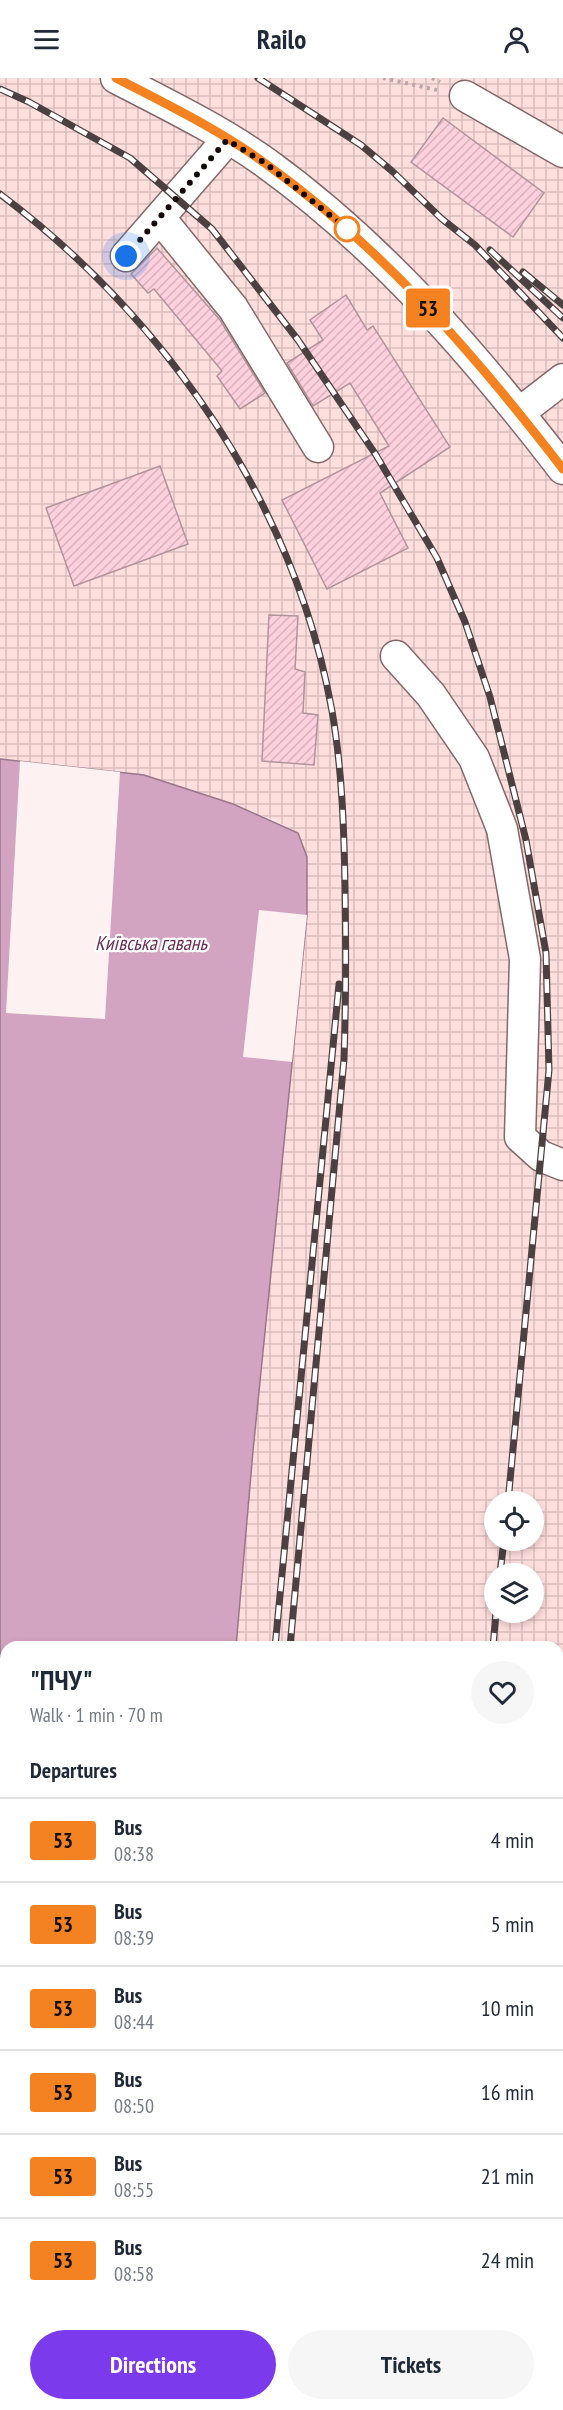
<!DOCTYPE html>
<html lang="en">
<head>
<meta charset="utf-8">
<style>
  :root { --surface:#fff; --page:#f6f6f7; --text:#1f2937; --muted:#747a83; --line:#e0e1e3; --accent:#7c3aed }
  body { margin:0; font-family:"PT Sans Narrow",sans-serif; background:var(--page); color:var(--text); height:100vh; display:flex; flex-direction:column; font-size:22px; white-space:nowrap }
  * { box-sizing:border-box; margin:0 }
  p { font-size:20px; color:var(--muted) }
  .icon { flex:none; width:33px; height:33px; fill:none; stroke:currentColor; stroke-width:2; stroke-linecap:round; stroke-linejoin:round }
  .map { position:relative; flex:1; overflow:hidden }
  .side { position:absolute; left:0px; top:1563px; width:564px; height:770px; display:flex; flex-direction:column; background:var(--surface); border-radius:18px 18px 0 0; box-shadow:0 3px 9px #0003 }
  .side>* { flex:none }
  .badge { padding:0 12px; border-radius:4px; font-size:21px; line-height:39px }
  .buttons { position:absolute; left:484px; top:1413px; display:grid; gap:12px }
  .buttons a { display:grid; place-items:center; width:60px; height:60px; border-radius:50%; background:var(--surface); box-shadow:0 3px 9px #0003; font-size:30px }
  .you { position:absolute; width:30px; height:30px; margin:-15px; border:4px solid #fff; border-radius:50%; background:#1a73e8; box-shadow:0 0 0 9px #1a73e833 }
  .map>.badge { position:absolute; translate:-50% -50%; box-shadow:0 0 0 3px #fff }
  h2 { padding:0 30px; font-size:22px; line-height:54px }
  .round { display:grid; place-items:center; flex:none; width:63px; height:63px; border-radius:32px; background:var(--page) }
  .summary { display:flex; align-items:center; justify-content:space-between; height:102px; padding:0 30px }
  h1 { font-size:28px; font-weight:600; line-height:45px }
  .action { display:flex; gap:12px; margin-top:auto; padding:12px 30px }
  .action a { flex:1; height:69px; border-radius:36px; background:var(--accent); color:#fff; font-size:24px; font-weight:600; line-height:69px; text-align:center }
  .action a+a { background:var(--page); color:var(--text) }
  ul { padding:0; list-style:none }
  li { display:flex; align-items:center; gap:18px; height:84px; padding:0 30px; border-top:2px solid var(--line) }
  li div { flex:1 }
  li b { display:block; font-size:22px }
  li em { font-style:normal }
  li .badge { min-width:66px; font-weight:700; text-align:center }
  header { display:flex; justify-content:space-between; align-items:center; height:78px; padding:0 30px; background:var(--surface); font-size:27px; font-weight:600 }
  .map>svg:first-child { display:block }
</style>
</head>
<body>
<header><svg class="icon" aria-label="menu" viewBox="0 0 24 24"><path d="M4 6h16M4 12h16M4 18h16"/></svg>Railo<svg class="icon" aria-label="person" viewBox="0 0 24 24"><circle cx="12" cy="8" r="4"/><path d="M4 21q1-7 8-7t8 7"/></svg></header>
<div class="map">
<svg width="563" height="2332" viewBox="0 0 563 2332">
  <defs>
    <pattern id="industrial-grid" width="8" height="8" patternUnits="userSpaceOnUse" patternTransform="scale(1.5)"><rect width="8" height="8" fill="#ffdede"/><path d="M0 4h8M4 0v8" fill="none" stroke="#dabdbd"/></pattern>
    <pattern id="building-hatch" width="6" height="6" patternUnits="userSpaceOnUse" patternTransform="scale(1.5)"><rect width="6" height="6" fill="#ffd1de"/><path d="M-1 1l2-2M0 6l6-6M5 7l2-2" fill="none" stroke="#dab2bd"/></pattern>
  </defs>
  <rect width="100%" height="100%" fill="#fef1f1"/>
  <path fill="url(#industrial-grid)" fill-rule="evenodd" d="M0 0H563V2332H161L162 2326H558V1569H236L253 1373 307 837V779L298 755 274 742 144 697 0 681ZM495 1424H534V1462H495ZM495 1496H534V1534H495Z"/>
  <path fill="#d3a4c1" stroke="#9a768a" stroke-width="1.5" d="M0 681 144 697 233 726 298 755 307 779V837L253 1373 236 1569H6V2326L162 2327 161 2332H0Z"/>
  <path fill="#fef1f1" d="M20 683 120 694 105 941 6 935Z
    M259 832 307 837 292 984 243 979Z"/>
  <path fill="url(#building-hatch)" stroke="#b0949c" stroke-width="1.5" d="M443 40 544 115 513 159 411 84Z
    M157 170 220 242 265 315 240 331 217 298 222 293 154 211 148 215 131 196Z
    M346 217 367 252 373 248 450 369 380 415 408 470 327 511 282 422 389 368 350 305 313 328 287 285 323 262 310 242Z
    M160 388 188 466 74 508 46 430Z
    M269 537 298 538 295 591 305 594 303 635 318 637 314 687 262 683Z"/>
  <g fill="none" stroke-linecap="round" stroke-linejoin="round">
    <g stroke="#836868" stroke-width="33">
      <path id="minor" d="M116 0C166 26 220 52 266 85 382 169 476 278 563 391
        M465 18 563 74
        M160 140 233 230 318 369
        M126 178 227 62
        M519 335 563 301
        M396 578 431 617 474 680 502 751 525 881 520 1059 541 1078 563 1087
        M558 1705 563 1643
        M558 2239 563 2240
        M522 2332 523 2326"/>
    </g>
    <path stroke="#b5a9a9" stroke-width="4" stroke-dasharray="3 4.5" stroke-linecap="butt" d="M383 0 437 12
      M432 0 440 4"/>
    <use href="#minor" stroke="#fff" stroke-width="30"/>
    <g stroke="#4c4141" stroke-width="7">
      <path id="rail" d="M258 0 361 67 392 93 442 141 475 167 563 260
        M0 11 29 24 130 80 212 151 298 262 376 377 437 480 465 544 490 619 526 762 546 875 549 992 508 1424
        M0 116C166 241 295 426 332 633 342 690 344 750 345 809 346 866 346 923 344 981L290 1569
        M490 172 563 240
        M523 194 563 227
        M500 1496 504 1462
        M275 1569 339 906
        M493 1569 496 1534
        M203 2332 204 2326
        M219 2332V2326
        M420 2332 421 2326"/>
    </g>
    <use href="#rail" stroke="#fff" stroke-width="4.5" stroke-dasharray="14" stroke-linecap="butt"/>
  </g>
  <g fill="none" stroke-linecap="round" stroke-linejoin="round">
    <g stroke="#fff" stroke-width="14">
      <path id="line" d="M116 0C166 26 220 52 266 86 382 169 476 278 563 391"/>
    </g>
    <use href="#line" stroke="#f58220" stroke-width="9"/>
    <path stroke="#140a0a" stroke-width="6" stroke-dasharray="0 10.8" d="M126 178 227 62 265 85 347 151"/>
  </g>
  <circle fill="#fff" stroke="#f58220" stroke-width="3" cx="347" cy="151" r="12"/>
  <g text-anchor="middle" stroke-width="4.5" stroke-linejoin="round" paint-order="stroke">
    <g font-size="20" font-style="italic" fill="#6a3158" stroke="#fff">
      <text x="151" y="872">Київська гавань</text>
    </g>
  </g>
</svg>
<div class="buttons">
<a><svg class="icon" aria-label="locate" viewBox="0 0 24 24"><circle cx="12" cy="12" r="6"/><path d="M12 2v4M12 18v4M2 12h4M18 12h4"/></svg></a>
<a><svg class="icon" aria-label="layers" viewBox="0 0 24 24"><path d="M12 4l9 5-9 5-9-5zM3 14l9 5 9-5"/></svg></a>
</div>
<div class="you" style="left:126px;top:178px"></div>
<b class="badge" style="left:428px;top:230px;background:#f58220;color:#111">53</b>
<section class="side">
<div class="summary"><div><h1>&quot;ПЧУ&quot;</h1><p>Walk · 1 min · 70 m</p></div><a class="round"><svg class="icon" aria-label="heart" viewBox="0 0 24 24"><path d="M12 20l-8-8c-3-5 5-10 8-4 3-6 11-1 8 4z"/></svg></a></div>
<h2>Departures</h2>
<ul>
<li><span class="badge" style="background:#f58220;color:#111">53</span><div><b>Bus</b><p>08:38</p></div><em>4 min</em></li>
<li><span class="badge" style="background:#f58220;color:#111">53</span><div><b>Bus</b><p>08:39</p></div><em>5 min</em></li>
<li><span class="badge" style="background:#f58220;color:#111">53</span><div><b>Bus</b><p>08:44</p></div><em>10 min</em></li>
<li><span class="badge" style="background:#f58220;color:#111">53</span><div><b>Bus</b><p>08:50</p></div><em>16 min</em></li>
<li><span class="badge" style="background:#f58220;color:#111">53</span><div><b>Bus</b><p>08:55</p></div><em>21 min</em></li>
<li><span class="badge" style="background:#f58220;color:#111">53</span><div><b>Bus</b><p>08:58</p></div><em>24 min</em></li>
</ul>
<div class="action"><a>Directions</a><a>Tickets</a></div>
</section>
</div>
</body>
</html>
